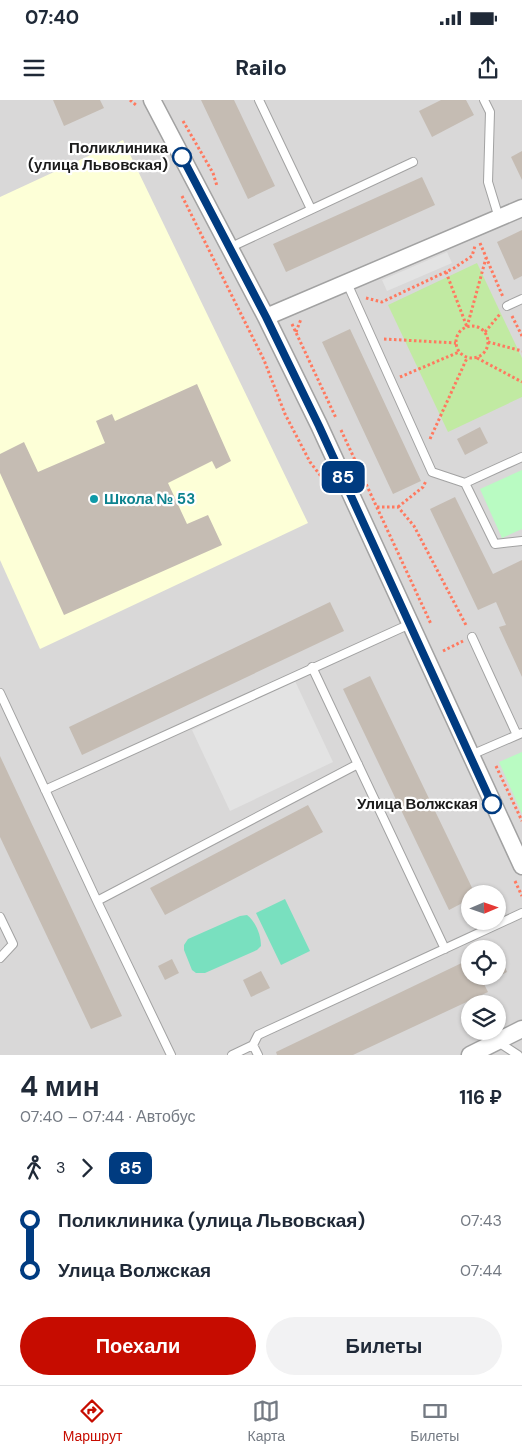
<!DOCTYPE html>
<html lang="ru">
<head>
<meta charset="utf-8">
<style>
  :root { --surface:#fff; --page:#f2f2f3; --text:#1f2937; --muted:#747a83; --line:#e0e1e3; --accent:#c60c00 }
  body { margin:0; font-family:"DM Sans",sans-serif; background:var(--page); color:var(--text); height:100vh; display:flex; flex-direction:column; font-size:19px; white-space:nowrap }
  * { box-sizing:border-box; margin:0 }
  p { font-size:16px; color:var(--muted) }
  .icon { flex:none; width:28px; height:28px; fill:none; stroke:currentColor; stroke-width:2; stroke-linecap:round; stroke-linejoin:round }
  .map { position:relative; height:955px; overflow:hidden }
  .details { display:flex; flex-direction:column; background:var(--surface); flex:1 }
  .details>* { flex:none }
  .badge { padding:0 10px; border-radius:8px; font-size:18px; line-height:32px }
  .needle { width:32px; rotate:88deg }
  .controls { position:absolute; left:461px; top:785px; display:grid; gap:10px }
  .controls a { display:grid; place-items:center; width:45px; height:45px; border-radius:50%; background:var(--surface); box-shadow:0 1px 4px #0004; font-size:25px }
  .map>.badge { position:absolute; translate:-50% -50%; box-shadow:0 0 0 2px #fff }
  .legs { display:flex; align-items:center; gap:8px; height:55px; padding:0 20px; font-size:16px }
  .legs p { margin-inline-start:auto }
  .headline { display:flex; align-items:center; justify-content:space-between; height:85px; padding:0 20px }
  h1 { font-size:28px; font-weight:700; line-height:38px }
  .cta { display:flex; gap:10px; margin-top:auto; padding:10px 20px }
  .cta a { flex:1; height:58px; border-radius:30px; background:var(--accent); color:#fff; font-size:20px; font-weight:700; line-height:58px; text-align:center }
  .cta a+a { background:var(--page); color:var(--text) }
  ul { padding:0 20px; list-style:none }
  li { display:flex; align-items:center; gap:18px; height:50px; font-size:19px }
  li i { display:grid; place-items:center; width:8px; height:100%; margin:0 6px; background:currentColor }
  li i::after { content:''; width:12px; height:12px; margin:-6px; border:4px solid; border-radius:50%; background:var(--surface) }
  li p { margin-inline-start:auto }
  li:first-child i { background:linear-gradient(#0000 50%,currentColor 0) }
  li:last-child i { background:linear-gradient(currentColor 50%,#0000 0) }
  .status { display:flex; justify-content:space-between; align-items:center; height:35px; padding:0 25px; background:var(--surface); direction:ltr }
  .status svg { height:14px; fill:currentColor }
  header { display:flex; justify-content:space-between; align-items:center; height:65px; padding:0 20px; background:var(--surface); font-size:22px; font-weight:700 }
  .menu { display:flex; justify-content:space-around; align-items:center; height:70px; border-top:1px solid var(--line); background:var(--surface); font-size:14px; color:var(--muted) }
  .menu a { display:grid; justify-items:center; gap:2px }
  .menu .selected { color:var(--accent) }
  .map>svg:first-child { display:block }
</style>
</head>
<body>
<div class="status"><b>07:40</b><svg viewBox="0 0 49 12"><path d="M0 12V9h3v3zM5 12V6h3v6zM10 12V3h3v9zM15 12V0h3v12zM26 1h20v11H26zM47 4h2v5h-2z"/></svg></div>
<header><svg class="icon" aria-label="menu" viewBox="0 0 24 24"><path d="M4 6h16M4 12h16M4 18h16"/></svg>Railo<svg class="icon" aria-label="share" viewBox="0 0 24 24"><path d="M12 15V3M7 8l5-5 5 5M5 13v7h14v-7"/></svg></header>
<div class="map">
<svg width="522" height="955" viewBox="0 0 522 955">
  <rect width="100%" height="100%" fill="#ede9e0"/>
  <path fill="#d9d8d8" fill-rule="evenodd" d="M0 0H522V955H0ZM470 794H498V821H470ZM470 849H498V876H470ZM470 904H498V931H470Z"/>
  <path fill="#fdffd7" d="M123 40 308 423 40 549 0 460V97Z"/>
  <path fill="#c1eaa2" d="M477 163 522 258V297L448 332 388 205Z"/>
  <path fill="#b9fbc2" d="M522 370V429L502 438 480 389Z
    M522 652V714L499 662Z"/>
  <path fill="#79e0bf" d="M285 799 310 851 281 865 256 813Z
    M247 815C256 822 261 835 261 846L257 850 205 873H196L192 870 184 850V845L188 839 240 816Z"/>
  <path fill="#e3e3e3" d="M447 152 452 163 387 191 382 180Z
    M295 581 333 662 230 711 192 630Z"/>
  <path fill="#c5bcb3" d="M53 0H100L104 8 64 26Z
    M201 0H234L275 86 248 99Z
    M441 0H466L474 15 432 37 419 11Z
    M522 51V80L511 57Z
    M422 77 435 105 286 172 273 144Z
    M522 130V176L514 180 497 142Z
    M350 229 421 381 393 394 322 242Z
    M197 284 231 361 216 369 212 361 168 383 187 424 208 415 222 445 64 515 0 373V354L24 342 38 372 105 343 96 321 112 314 115 321Z
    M480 327 488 343 465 355 457 339Z
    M455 397 493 474 522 460V577L499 527 506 525 496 502 478 510 430 409Z
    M330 502 344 531 82 655 69 627Z
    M370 576 475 794H470V799L449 810 343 589Z
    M0 656 122 916 91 929 0 737Z
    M308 705 323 732 165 815 150 788Z
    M498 852 507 872 484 884 488 892 353 955H277L276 952 470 859V876H498Z
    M172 859 179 873 165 880 158 866Z
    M261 871 270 888 251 897 243 880Z"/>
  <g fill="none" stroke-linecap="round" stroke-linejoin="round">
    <g stroke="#a2a2a2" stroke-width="10">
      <path id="lane" d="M259 0 311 109
        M484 0 490 12 488 82 499 118
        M229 148 413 62
        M347 183 432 372 465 383 495 444 522 441
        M507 206 522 199
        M465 383 522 357
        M472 537 517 635
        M312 567 445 849
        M0 593 97 801 171 955
        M471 655 522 633
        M45 690 410 524
        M97 801 358 664
        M0 817 13 844 0 858
        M498 942 518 955
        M253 945 258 955
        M232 955 253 945 258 935 522 813"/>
    </g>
    <g stroke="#a2a2a2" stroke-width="19">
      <path id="street" d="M152 0 266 217 319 325 522 766
        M266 217 522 108
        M470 955 522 929"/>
    </g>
    <path stroke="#ff795f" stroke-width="3" stroke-dasharray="2.5 2.5" stroke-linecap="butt" d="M130 0 136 5
      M183 21 213 73 217 86
      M182 96 264 260 285 314 310 362 327 384
      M480 143 503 197
      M446 172 467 227
      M366 198 382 202 454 168 472 156 475 146
      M512 216 522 236
      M292 224 336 318
      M456 242a16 16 0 1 1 32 0a16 16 0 1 1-32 0Z
      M467 227 486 158
      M296 232 301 219
      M485 232 500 214
      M384 239 456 243
      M488 242 522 251
      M477 258 522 282
      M400 277 459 252
      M341 330 431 524
      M430 339 467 258
      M377 407H398L414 426 467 527
      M398 407 423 387 426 381
      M443 551 463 541
      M496 666 522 721
      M515 781 522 796"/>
    <use href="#lane" stroke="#fff" stroke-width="8"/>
    <use href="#street" stroke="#fff" stroke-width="16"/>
  </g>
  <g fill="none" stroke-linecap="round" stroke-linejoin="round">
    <g stroke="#fff" stroke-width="11">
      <path id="line-1" d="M182 57 266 217 319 326 492 704"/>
    </g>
    <use href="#line-1" stroke="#003b80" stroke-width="8"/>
  </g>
  <g fill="#fff" stroke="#003b80" stroke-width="2.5">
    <circle cx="182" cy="57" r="9"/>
    <circle cx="492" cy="704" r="9"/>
  </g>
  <circle fill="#0f9aa8" stroke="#fff" stroke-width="2" cx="94" cy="399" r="5"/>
  <g text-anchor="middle" stroke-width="4.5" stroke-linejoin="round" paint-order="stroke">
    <g font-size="15" font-weight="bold" fill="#1b1b1b" stroke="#fff" text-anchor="end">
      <text x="168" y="53">Поликлиника<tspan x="168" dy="17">(улица Львовская)</tspan></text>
      <text x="478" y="709">Улица Волжская</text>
    </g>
    <g font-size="15" font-weight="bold" fill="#0d838f" stroke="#fff" text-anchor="start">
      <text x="104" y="404">Школа № 53</text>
    </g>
  </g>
</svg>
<div class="controls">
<a><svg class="needle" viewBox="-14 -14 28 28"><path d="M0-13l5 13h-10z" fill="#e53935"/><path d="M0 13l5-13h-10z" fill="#747a83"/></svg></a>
<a><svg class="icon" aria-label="locate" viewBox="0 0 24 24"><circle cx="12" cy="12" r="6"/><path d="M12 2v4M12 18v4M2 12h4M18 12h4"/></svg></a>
<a><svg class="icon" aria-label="layers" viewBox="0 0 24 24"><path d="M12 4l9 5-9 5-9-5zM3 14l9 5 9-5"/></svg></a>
</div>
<b class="badge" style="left:343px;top:377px;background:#003b80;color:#fff">85</b>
</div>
<section class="details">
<div class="headline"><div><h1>4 мин</h1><p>07:40 – 07:44 · Автобус</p></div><b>116 ₽</b></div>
<div class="legs"><svg class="icon" aria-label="walk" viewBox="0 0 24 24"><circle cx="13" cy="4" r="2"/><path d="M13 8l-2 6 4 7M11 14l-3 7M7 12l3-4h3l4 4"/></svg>3<svg class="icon" aria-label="forward" viewBox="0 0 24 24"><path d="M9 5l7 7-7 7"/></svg><b class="badge" style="background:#003b80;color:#fff">85</b></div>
<ul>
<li><i style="color:#003b80"></i><b>Поликлиника (улица Львовская)</b><p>07:43</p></li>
<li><i style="color:#003b80"></i><b>Улица Волжская</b><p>07:44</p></li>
</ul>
<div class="cta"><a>Поехали</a><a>Билеты</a></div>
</section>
<nav class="menu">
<a class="selected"><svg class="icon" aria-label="directions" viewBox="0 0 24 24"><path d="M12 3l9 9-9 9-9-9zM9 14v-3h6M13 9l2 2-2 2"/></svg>Маршрут</a>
<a><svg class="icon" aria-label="map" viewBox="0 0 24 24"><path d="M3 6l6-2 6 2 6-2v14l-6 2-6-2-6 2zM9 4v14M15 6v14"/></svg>Карта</a>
<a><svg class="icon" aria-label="tickets" viewBox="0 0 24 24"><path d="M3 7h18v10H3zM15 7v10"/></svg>Билеты</a>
</nav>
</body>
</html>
